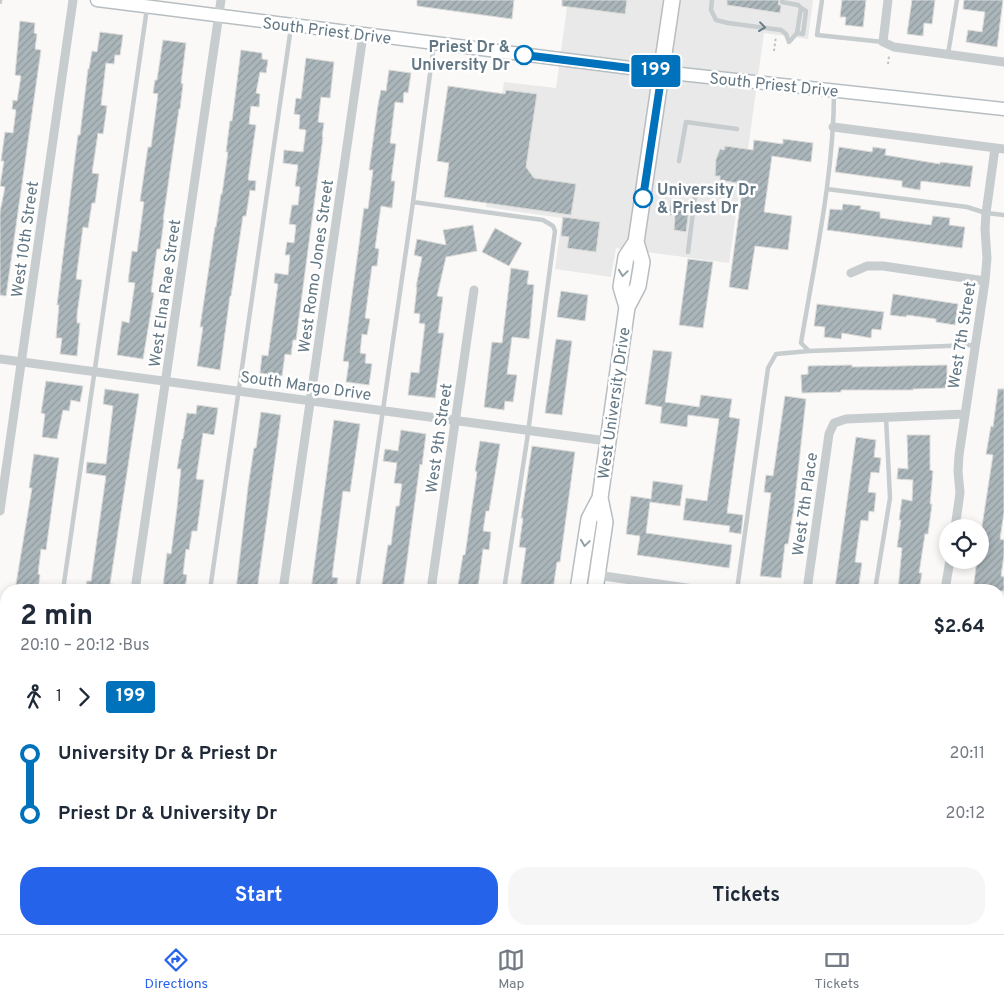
<!DOCTYPE html>
<html lang="en">
<head>
<meta charset="utf-8">
<style>
  :root { --surface:#fff; --page:#f6f6f7; --text:#1f2937; --muted:#747a83; --line:#e0e1e3; --accent:#2563eb }
  body { margin:0; font-family:Overpass,sans-serif; background:var(--page); color:var(--text); height:100vh; display:flex; flex-direction:column; font-size:19px; white-space:nowrap }
  * { box-sizing:border-box; margin:0 }
  p { font-size:16px; color:var(--muted) }
  .icon { flex:none; width:28px; height:28px; fill:none; stroke:currentColor; stroke-width:2; stroke-linecap:round; stroke-linejoin:round }
  .map { position:relative; flex:1; overflow:hidden }
  .sheet { position:absolute; left:0px; top:584px; width:1005px; height:351px; display:flex; flex-direction:column; background:var(--surface); border-radius:20px 20px 0 0; box-shadow:0 2px 8px #0003 }
  .sheet>* { flex:none }
  .badge { padding:0 10px; border-radius:4px; font-size:18px; line-height:32px }
  .tools { position:absolute; left:939px; top:519px; display:grid; gap:10px }
  .tools a { display:grid; place-items:center; width:50px; height:50px; border-radius:50%; background:var(--surface); box-shadow:0 2px 8px #0003; font-size:25px }
  .map>.badge { position:absolute; translate:-50% -50%; box-shadow:0 0 0 2px #fff }
  .legs { display:flex; align-items:center; gap:8px; height:55px; padding:0 20px; font-size:16px }
  .legs p { margin-inline-start:auto }
  .headline { display:flex; align-items:center; justify-content:space-between; height:85px; padding:0 20px }
  h1 { font-size:28px; font-weight:700; line-height:38px }
  .action { display:flex; gap:10px; margin-top:auto; padding:10px 20px }
  .action a { flex:1; height:58px; border-radius:20px; background:var(--accent); color:#fff; font-size:20px; font-weight:700; line-height:58px; text-align:center }
  .action a+a { background:var(--page); color:var(--text) }
  ul { padding:0 20px; list-style:none }
  li { display:flex; align-items:center; gap:18px; height:60px; font-size:19px }
  li i { display:grid; place-items:center; width:8px; height:100%; margin:0 6px; background:currentColor }
  li i::after { content:''; width:12px; height:12px; margin:-6px; border:4px solid; border-radius:50%; background:var(--surface) }
  li p { margin-inline-start:auto }
  li:first-child i { background:linear-gradient(#0000 50%,currentColor 0) }
  li:last-child i { background:linear-gradient(currentColor 50%,#0000 0) }
  .dock { display:flex; justify-content:space-around; align-items:center; height:70px; border-top:1px solid var(--line); background:var(--surface); font-size:14px; color:var(--muted) }
  .dock a { display:grid; justify-items:center; gap:2px }
  .dock .current { color:var(--accent) }
  .map>svg:first-child { display:block }
</style>
</head>
<body>
<div class="map">
<svg width="1004" height="934" viewBox="0 0 1004 934">
  <defs>
    <pattern id="building-hatch" width="6" height="6" patternUnits="userSpaceOnUse" patternTransform="scale(1.25)"><rect width="6" height="6" fill="#abb6bb"/><path d="M-1 1l2-2M0 6l6-6M5 7l2-2" fill="none" stroke="#8f999e"/></pattern>
  </defs>
  <rect width="100%" height="100%" fill="#faf9f7"/>
  <path fill="#e8e9e8" d="M568 0H813L808 39 764 33 743 185 740 186 729 263 616 248 611 277 555 269 562 218 486 207 504 82 556 88Z"/>
  <path fill="url(#building-hatch)" stroke="#dcdbd9" d="M417 0H514L512 19 417 6Z
    M562 0H627L625 14 562 6Z
    M727 0H779L778 4 781 6 780 13 727 5Z
    M842 0H866L863 27 845 25 846 17H840Z
    M912 0H935L932 24 924 23 923 36 907 34Z
    M964 0H1003L997 47 966 42 968 30 982 32 985 12 963 9Z
    M20 21 35 23 34 33 37 34 35 49 41 50 6 296 0 295V212L5 187 0 186 4 161H1L5 132 13 133 16 110 12 109 13 100 17 101 21 76 15 75Z
    M100 32 123 35 120 55H115L114 64 106 63 101 105 107 106 103 134 98 133 92 173 99 174 95 203H92L88 228 83 227 76 279 82 280 77 314V323H80L77 356 60 354 62 338H56L59 305H57L74 166 78 135H80L88 69H89L92 51 97 52Z
    M163 40 186 43 181 83 183 84 180 109H179L163 220H164L160 249H157L151 292 154 293 143 359 117 355 122 321 129 323 135 283 128 282 132 251 137 252 144 202 140 201 148 147H151L158 94 153 93 155 80H157Z
    M241 50 262 53V59L268 60 266 73 260 72 256 93 260 94 259 107 251 106 249 124 256 125 248 180 256 181 255 191 250 190 246 216H243L231 296H230L220 370 197 366 203 327H200L215 227H216L221 194H222L228 152H226L230 121H232Z
    M306 58 334 62 330 98 321 97 318 122 324 123 322 137H323L296 340H293L291 355 285 354 282 376 260 373 262 355 268 356 278 284 274 283 275 273 288 275 290 255H285L287 242 294 243 296 225 289 224 292 205H298L300 187 295 186 298 165 283 163 284 150 303 152 306 130 299 129 300 115 294 114 296 98 301 99Z
    M389 70 411 73 408 93 404 92 403 103 395 102 390 143 396 144 391 181H395L392 208 381 206 375 248 379 249 377 266H372L365 318 370 319 367 335 362 334 360 353 366 354 365 363 372 364 369 385 346 382 349 362 343 361 364 208 368 209 373 170H369L378 105 381 90 386 91Z
    M448 86 505 94 506 90 537 94 526 167 534 178 576 184 571 215 444 197 449 163 437 161Z
    M783 139 813 143 811 162 772 156 764 212 792 216 788 250 755 246 748 290 729 287 743 184 720 180V176H715L716 159 720 149 724 150 725 146 753 150 754 140 783 144Z
    M839 147 872 152 873 147 886 149 885 155 940 164V162L973 166 970 187 921 181 920 190 902 187V181L835 172Z
    M671 200 690 202 686 232 674 230 675 215H669Z
    M843 204 861 206 860 209 880 212V218L931 225 933 216 950 218 949 225 965 227 962 248 827 230 830 209 842 210Z
    M563 217 600 222 596 252 567 248 569 237 561 236Z
    M473 225 477 251 446 257 437 296 443 297 438 333H444L435 398 408 395 411 372 419 373 425 324 419 323 420 314 414 313 417 287H416L422 257 414 255 417 239 446 245 443 230Z
    M495 228 522 243 509 266 482 252Z
    M688 259 713 262 703 328 679 325Z
    M511 268 529 271 527 284 534 285 529 339 512 337 507 374 517 375 513 402 505 401 504 410 484 407 492 342 502 343Z
    M561 291 588 295 585 321 557 317Z
    M893 294 958 304 955 325 936 322V319L907 315 906 317 890 315Z
    M817 304 884 312 881 330 872 329 871 338 842 333 841 339 824 337 825 327 814 326Z
    M556 339 572 341 562 415 545 413Z
    M653 350 672 352 665 402 699 407 701 395 732 399 729 417 740 419 727 513 743 515 741 534 729 532 730 526 683 520 686 498 707 501 719 419 688 415 687 427 660 423 662 407 645 404Z
    M852 365V367L947 365V388L913 389V390H841V392L802 393 801 375 808 374V366Z
    M46 381 83 386 80 402 71 400 69 411 63 410 57 439 42 437 45 414 41 413Z
    M105 389 139 394 110 584H113V590H85L87 581H91L106 476 86 473 87 462 106 464 113 406 103 404Z
    M998 389H1004V512L1000 539 1004 540V555L1001 576 1004 577V591L973 590 977 560H980V539L993 455 986 454 991 426 993 427Z
    M785 396 806 399 794 507 788 544H785L781 578 760 576 771 493 764 492 766 475 773 476Z
    M197 405 218 408 214 435 203 433 196 479 204 480 197 531H192L189 550 186 549 183 574 187 575 185 589 163 586 167 553 171 554 177 508 181 469H177L182 439H183L187 413 196 414Z
    M261 412 281 415 267 518 257 590H236L248 487 254 448H256Z
    M334 420 360 424 350 492 343 491 332 577 338 578 336 590H311Z
    M401 430 426 434 422 465 420 464 403 590H381L388 545H391L396 506H399L402 484 394 483 397 463 383 461 385 449 398 451Z
    M907 435H930V470L933 471 930 504H932L928 534H925L919 573H922L919 590H898L902 548 897 547 901 520H899L902 499 912 501 913 480 897 479 898 468 908 469Z
    M856 437 876 440 874 457 881 458 879 473 871 472 868 492 876 493 874 512 869 511 868 521 861 520 855 562 862 563 858 590H850L835 588Z
    M480 441 500 444 489 511H486L483 531 491 532 489 550 483 549 478 587 458 585 463 555H465L477 472 475 471Z
    M532 446 575 452 560 562H557L553 590H520L526 548 519 547 523 518H521Z
    M34 454 59 458 54 492 46 550 41 549 38 574 40 575 38 590H15L32 488H29Z
    M653 481 683 485 680 506 650 502 646 533 732 545 729 568 637 555 640 536 626 534 631 496 651 499Z"/>
  <g fill="none" stroke-linecap="round" stroke-linejoin="round">
    <g stroke="#b7bec2" stroke-width="15">
      <path id="secondary" d="M97 0 662 72 1004 109"/>
    </g>
    <g stroke="#b8bdc1" stroke-width="18">
      <path id="primary" d="M627 307 621 287 626 257 636 242
        M578 590 589 519 600 498 627 307 638 286 642 262 636 242 672 0
        M595 590 605 522 600 498
        M528 934V929
        M545 934V929"/>
    </g>
    <path stroke="#bec2c4" stroke-width="2" stroke-dasharray="2.5 2.5" stroke-linecap="butt" d="M774 51 776 36
      M888 64 889 56
      M607 929 613 934
      M651 929V934
      M779 934 780 929"/>
    <path stroke="#c7cccf" stroke-width="4.5" d="M712 0 711 10 716 20 728 23 781 30 786 34 789 42 797 33 801 8 798 5 782 2
      M822 0 817 35 883 42
      M0 2V0
      M797 33 803 34 806 11 801 8
      M948 54 957 0
      M679 161 686 122 737 129
      M827 189 967 207 986 213 1004 215
      M413 202 543 220 553 226 555 231 527 440 504 590
      M688 252 696 188
      M809 351 801 343C815 259 834 175 834 91
      M63 590 147 8
      M210 590 291 27
      M357 590 413 202 434 44
      M737 590 768 368 776 354 809 351 975 345
      M875 590 890 498 886 417
      M42 934 43 929
      M177 934 178 929
      M316 934V929
      M452 934 453 929"/>
    <path stroke="#c7cccf" stroke-width="9" d="M888 0 883 42 894 47 1004 62
      M833 127 1004 149
      M851 273 867 266H883L985 281
      M0 359 607 441
      M0 511 73 0
      M955 528 960 493 958 471 959 455 985 281 987 258 985 229 986 213 995 148
      M597 575 700 590
      M135 590 221 0
      M283 590 363 35
      M431 590 474 290
      M807 590 829 434 834 423 846 419 965 414
      M945 590 950 560
      M0 741 6 697
      M999 811 1004 812
      M109 934 110 929
      M246 934 247 929
      M384 934 385 929"/>
    <use href="#secondary" stroke="#fff" stroke-width="12"/>
    <use href="#primary" stroke="#fff" stroke-width="15"/>
  </g>
  <defs><path id="oneway-chevron" d="M-2-3.5L2.5 0L-2 3.5" fill="none" stroke-width="1.6" stroke-linecap="round" stroke-linejoin="round" transform="scale(1.25)"/></defs>
  <use stroke="#687c88" href="#oneway-chevron" transform="translate(762 27) rotate(7)"/>
  <g stroke="#92a0a9">
    <use href="#oneway-chevron" transform="translate(623 273) rotate(98)"/>
    <use href="#oneway-chevron" transform="translate(585 543) rotate(98)"/>
  </g>
  <g fill="none" stroke-linecap="round" stroke-linejoin="round">
    <g stroke="#fff" stroke-width="11">
      <path id="line-1" d="M524 55 662 72 643 198"/>
    </g>
    <use href="#line-1" stroke="#0072bc" stroke-width="8"/>
  </g>
  <g fill="#fff" stroke="#0072bc" stroke-width="2.5">
    <circle cx="524" cy="55" r="9"/>
    <circle cx="643" cy="198" r="9"/>
  </g>
  <g text-anchor="middle" stroke-width="5" stroke-linejoin="round" paint-order="stroke">
    <g font-size="16" fill="#637884" stroke="#fff">
      <text transform="translate(327 30) rotate(7)" y="6">South Priest Drive</text>
      <text transform="translate(774 84) rotate(6)" y="6">South Priest Drive</text>
      <text transform="translate(24 239) rotate(-82)" y="6">West 10th Street</text>
      <text transform="translate(315 266) rotate(-82)" y="6">West Romo Jones Street</text>
      <text transform="translate(164 293) rotate(-82)" y="6">West Elna Rae Street</text>
      <text transform="translate(961 335) rotate(-81)" y="6">West 7th Street</text>
      <text transform="translate(306 385) rotate(8)" y="6">South Margo Drive</text>
      <text transform="translate(613 403) rotate(-82)" y="6">West University Drive</text>
      <text transform="translate(438 438) rotate(-82)" y="6">West 9th Street</text>
      <text transform="translate(804 504) rotate(-82)" y="6">West 7th Place</text>
    </g>
    <g font-size="16" font-weight="bold" fill="#637884" stroke="#fff" text-anchor="end">
      <text x="510" y="52">Priest Dr &amp;<tspan x="510" dy="18">University Dr</tspan></text>
      <text x="657" y="195" text-anchor="start">University Dr<tspan x="657" dy="18">&amp; Priest Dr</tspan></text>
    </g>
  </g>
</svg>
<div class="tools">
<a><svg class="icon" aria-label="locate" viewBox="0 0 24 24"><circle cx="12" cy="12" r="6"/><path d="M12 2v4M12 18v4M2 12h4M18 12h4"/></svg></a>
</div>
<b class="badge" style="left:656px;top:71px;background:#0072bc;color:#fff">199</b>
<section class="sheet">
<div class="headline"><div><h1>2 min</h1><p>20:10 – 20:12 · Bus</p></div><b>$2.64</b></div>
<div class="legs"><svg class="icon" aria-label="walk" viewBox="0 0 24 24"><circle cx="13" cy="4" r="2"/><path d="M13 8l-2 6 4 7M11 14l-3 7M7 12l3-4h3l4 4"/></svg>1<svg class="icon" aria-label="forward" viewBox="0 0 24 24"><path d="M9 5l7 7-7 7"/></svg><b class="badge" style="background:#0072bc;color:#fff">199</b></div>
<ul>
<li><i style="color:#0072bc"></i><b>University Dr &amp; Priest Dr</b><p>20:11</p></li>
<li><i style="color:#0072bc"></i><b>Priest Dr &amp; University Dr</b><p>20:12</p></li>
</ul>
<div class="action"><a>Start</a><a>Tickets</a></div>
</section>
</div>
<nav class="dock">
<a class="current"><svg class="icon" aria-label="directions" viewBox="0 0 24 24"><path d="M12 3l9 9-9 9-9-9zM9 14v-3h6M13 9l2 2-2 2"/></svg>Directions</a>
<a><svg class="icon" aria-label="map" viewBox="0 0 24 24"><path d="M3 6l6-2 6 2 6-2v14l-6 2-6-2-6 2zM9 4v14M15 6v14"/></svg>Map</a>
<a><svg class="icon" aria-label="tickets" viewBox="0 0 24 24"><path d="M3 7h18v10H3zM15 7v10"/></svg>Tickets</a>
</nav>
</body>
</html>
